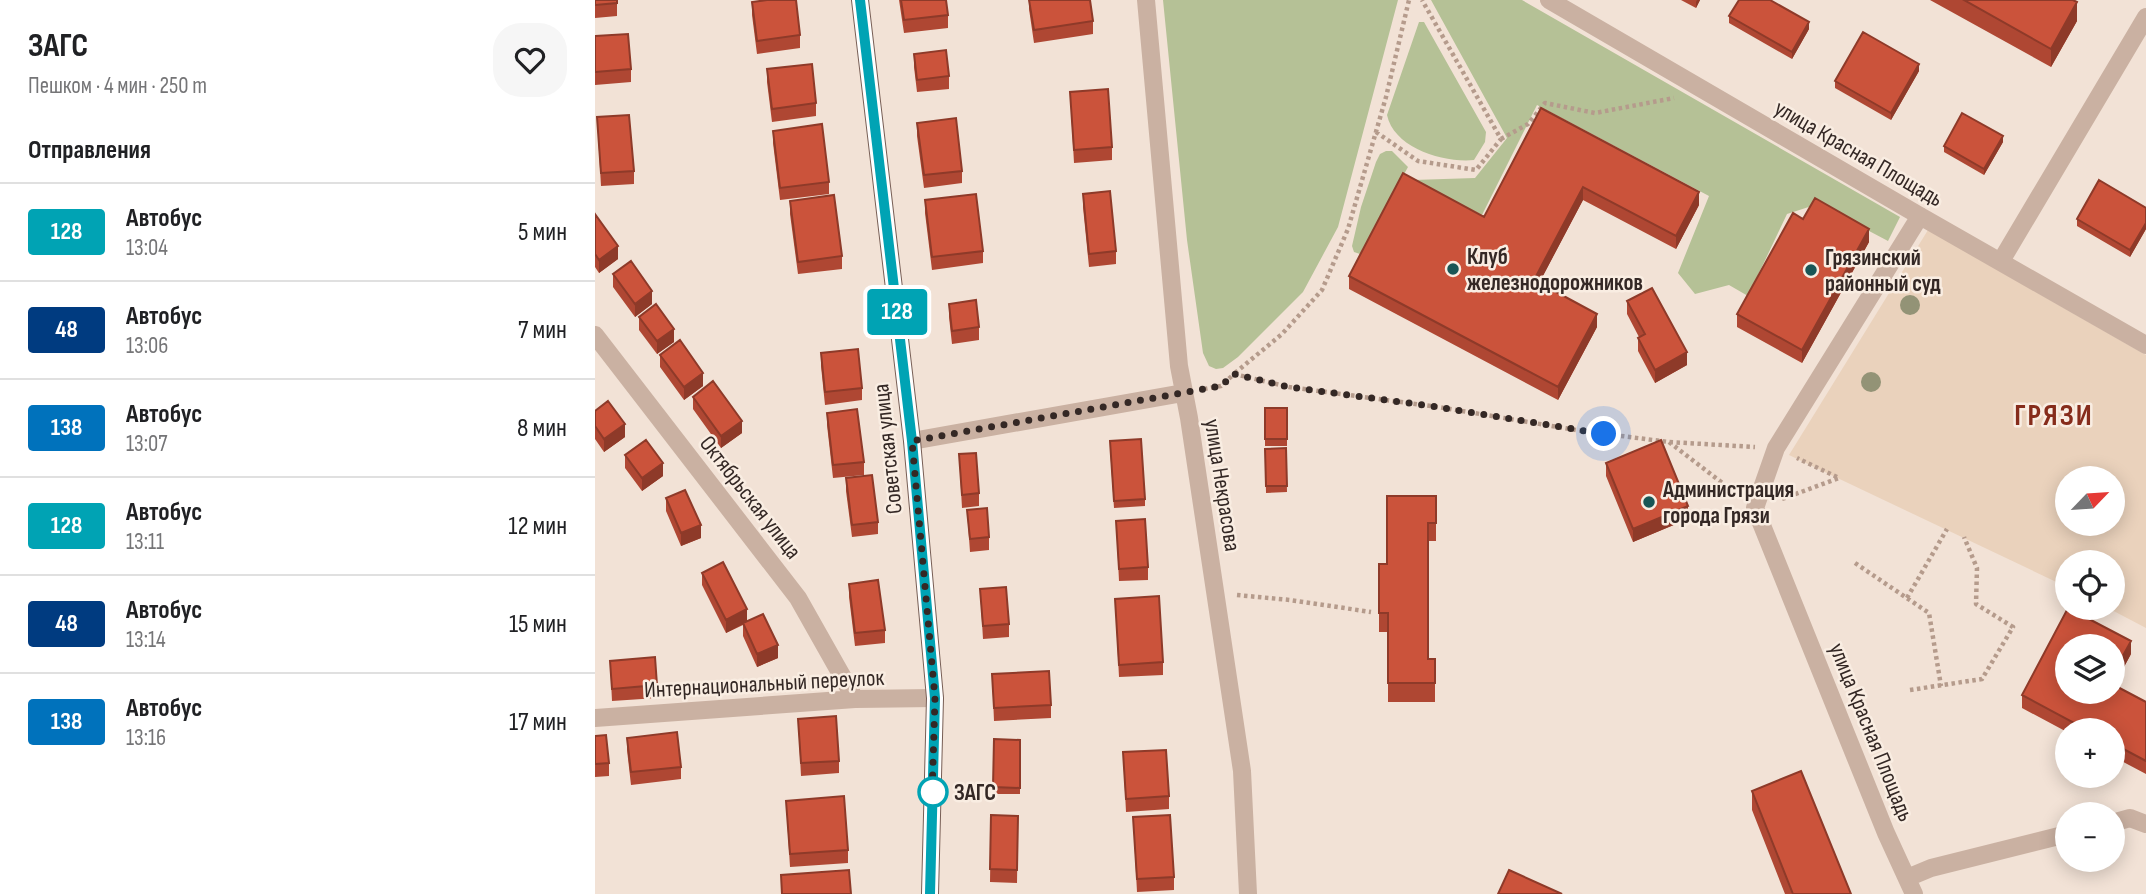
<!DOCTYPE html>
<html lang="ru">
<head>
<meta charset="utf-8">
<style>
  :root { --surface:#fff; --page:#f6f6f6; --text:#202124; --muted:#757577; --line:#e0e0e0 }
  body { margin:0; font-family:"Sofia Sans Condensed",sans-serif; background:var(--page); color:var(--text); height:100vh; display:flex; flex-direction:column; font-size:26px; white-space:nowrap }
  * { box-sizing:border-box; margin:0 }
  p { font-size:23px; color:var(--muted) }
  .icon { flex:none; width:38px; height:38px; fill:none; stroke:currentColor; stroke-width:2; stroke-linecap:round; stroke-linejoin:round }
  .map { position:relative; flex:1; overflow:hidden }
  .drawer { display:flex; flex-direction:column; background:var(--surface); width:595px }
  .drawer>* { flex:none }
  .badge { padding:0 14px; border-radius:5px; font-size:24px; line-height:46px }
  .needle { width:46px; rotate:65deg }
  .buttons { position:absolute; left:1460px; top:466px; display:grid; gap:14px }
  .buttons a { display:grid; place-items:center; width:70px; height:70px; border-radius:50%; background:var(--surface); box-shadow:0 4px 18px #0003; font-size:35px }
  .you { position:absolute; width:35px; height:35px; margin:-18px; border:5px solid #fff; border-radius:50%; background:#1a73e8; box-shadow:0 0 0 10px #1a73e833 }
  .map>.badge { position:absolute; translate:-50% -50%; box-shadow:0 0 0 4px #fff }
  h2 { padding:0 28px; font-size:26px; line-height:63px }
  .round { display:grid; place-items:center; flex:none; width:74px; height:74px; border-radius:28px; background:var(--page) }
  .summary { display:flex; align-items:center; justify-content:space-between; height:119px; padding:0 28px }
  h1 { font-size:33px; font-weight:700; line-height:52px }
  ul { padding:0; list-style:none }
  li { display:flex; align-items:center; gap:21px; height:98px; padding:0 28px; border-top:2px solid var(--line) }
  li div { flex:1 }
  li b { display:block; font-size:26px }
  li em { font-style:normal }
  li .badge { min-width:77px; font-weight:700; text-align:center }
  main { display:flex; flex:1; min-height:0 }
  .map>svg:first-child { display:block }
</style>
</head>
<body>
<main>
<section class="drawer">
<div class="summary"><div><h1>ЗАГС</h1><p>Пешком · 4 мин · 250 m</p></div><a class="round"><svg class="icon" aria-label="heart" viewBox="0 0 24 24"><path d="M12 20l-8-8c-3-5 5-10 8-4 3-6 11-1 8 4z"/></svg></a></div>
<h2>Отправления</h2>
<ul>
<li><span class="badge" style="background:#00a3b4;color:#fff">128</span><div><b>Автобус</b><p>13:04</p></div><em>5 мин</em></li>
<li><span class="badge" style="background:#003b80;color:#fff">48</span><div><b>Автобус</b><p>13:06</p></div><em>7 мин</em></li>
<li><span class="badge" style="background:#0072bc;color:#fff">138</span><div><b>Автобус</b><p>13:07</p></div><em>8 мин</em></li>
<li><span class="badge" style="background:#00a3b4;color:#fff">128</span><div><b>Автобус</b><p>13:11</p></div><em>12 мин</em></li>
<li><span class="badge" style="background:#003b80;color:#fff">48</span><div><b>Автобус</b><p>13:14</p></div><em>15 мин</em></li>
<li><span class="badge" style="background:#0072bc;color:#fff">138</span><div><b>Автобус</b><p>13:16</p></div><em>17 мин</em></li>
</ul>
</section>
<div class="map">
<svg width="1551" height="894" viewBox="0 0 1551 894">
  <rect width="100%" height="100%" fill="#f2e2d6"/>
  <path fill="#b5c196" d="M568 0H803L743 227 708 292 643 357 628 368 621 369 614 366 608 353 592 240Z
    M836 0H927L1305 217 1293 241 1223 204 1192 214 1153 296 1134 285 1100 294 1083 273 1114 196 942 105 887 215 818 180 880 178 912 138Z
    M824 22H829L891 132 890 142 879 160C848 163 799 148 792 115Z
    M791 151H797L813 167 765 254 759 252 757 246 766 207 781 162 785 154Z"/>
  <path fill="#ead2bc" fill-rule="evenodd" d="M1333 230 1551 355V628L1511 607H1517V562H1472V587L1194 455ZM1472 478H1517V523H1472Z"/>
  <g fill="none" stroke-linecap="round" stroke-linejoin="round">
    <path stroke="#b59b8c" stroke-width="4.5" stroke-dasharray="3.5 3.5" stroke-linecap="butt" d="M781 132 823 161 881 170 906 139 827 0
      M906 139 933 124 950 103 1000 113 1079 98
      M640 373 687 334 727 290 753 229 791 97 814 0
      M609 389 626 386 639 374 694 387 843 407 987 431 1074 442 1160 447
      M1074 442 1143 495
      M1187 499 1244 478 1202 458
      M1260 563 1334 613 1346 686
      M642 595 695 600 776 612
      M1312 598 1352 529
      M1315 690 1387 679 1418 627 1381 604 1382 568 1369 537
      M367 792 371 793"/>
    <path stroke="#cab1a2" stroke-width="18" d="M551 0 584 366 594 418 647 771 653 894
      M954 0 1325 216 1551 345
      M1406 261 1551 17
      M0 335 203 598 260 699
      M317 441 588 393
      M0 718 260 699 340 698
      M1517 823 1535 818 1551 824
      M1312 878 1336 868 1472 834
      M1319 894 1291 833 1160 508 1181 448 1325 216"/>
    <path stroke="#775e55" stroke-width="18" d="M265 0 317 441 340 698 335 894"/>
  </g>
  <g fill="#939376">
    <circle cx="1315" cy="305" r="10"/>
    <circle cx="1276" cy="382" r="10"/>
  </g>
  <path fill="#af4733" d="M0 0H22V16L0 18Z
    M304 0H351L353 15V28L309 33Z
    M434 0H495L498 21V34L439 43 434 9Z
    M1086 0H1105L1101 8Z
    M1335 0H1478L1482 21 1456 67Z
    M157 2 205 35V48L162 54 157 15Z
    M1134 16 1214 29 1197 59 1134 23Z
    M0 36 36 69V82L0 85Z
    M319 54 354 76V89L322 92 319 67Z
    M172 69 221 103V116L177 122 172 82Z
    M1324 71 1296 120 1240 88V81Z
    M475 92 517 147V160L479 163Z
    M946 108 1104 205 1081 249 988 200 944 283 1002 327 963 400 754 289V276L889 217Z
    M2 117 39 171V184L6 186Z
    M322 123 367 171V183L329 188 322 136Z
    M178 131 234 182V194L185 200 178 143Z
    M1408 142 1389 175 1349 152V146Z
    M488 194 521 251V264L494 267 488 207Z
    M330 200 388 251V263L337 270 330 213Z
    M195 201 247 256V269L203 274 195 214Z
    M1551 208V229L1535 257 1482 226V219Z
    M0 214 23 259 4 273 0 267Z
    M1208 219 1274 242 1207 363 1142 327V314Z
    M18 274 57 304 40 317 18 287Z
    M1032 301 1092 365 1060 383 1043 351V338L1044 337 1032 314Z
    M354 304 384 327V340L357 344 354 317Z
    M44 317 79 342 62 354 44 330Z
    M226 353 267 388V400L230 405 226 366Z
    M65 355 108 386 89 400 65 367Z
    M98 397 147 433 126 448 98 409Z
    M670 408H692V446H670Z
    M0 411 30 437 9 452 0 439Z
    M232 413 269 462V475L238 478 232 425Z
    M515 448 550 499V506L519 508Z
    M691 448 692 492 671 493 670 449Z
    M364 454 384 493V506L367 508Z
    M30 455 68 476 47 491 30 468Z
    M1011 463 1093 519 1038 542 1011 476Z
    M251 478 283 522V534L257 537 251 491Z
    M841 496V541H833V659H840V702H793V632H784V564H792Z
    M71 498 106 538 86 546 71 511Z
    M372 510 394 537V550L375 552Z
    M521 521 553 567V580L524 581Z
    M107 573 152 621 183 658 162 667 148 636V625L131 633 107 585Z
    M254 584 290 630V643L260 646 254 597Z
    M385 589 414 624V637L388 639Z
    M520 599 568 662V675L524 677Z
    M1536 654 1519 685 1551 702V774L1517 756V730H1472V732L1427 708V695Z
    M15 661 62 685V698L17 701Z
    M397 674 456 705V718L399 721Z
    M203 719 244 761V773L206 776Z
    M0 736 14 763V776L0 777Z
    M32 738 86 767V779L36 785 32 750Z
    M399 739 425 740V794H398Z
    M528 752 574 796V809L531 812Z
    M1157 791 1256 894H1190L1157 810Z
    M191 801 253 850V863L195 867Z
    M396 815 423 816 422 883 395 882Z
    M538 817 579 877V890L542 892Z"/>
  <path fill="#8e3a29" d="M1102 0H1105L1101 8V2Z
    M1482 2V21L1456 67V49Z
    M1214 22V29L1197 59V52Z
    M1324 64V71L1296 120V113Z
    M1408 136V142L1389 175V169Z
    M988 187V200L939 293V280Z
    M1104 192V205L1081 249V236Z
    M1551 223V229L1535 257V250Z
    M1274 229V242L1207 363V350Z
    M23 246V259L4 273V260Z
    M57 291V304L40 317V304Z
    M1002 314V327L963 400V387Z
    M79 329V342L62 354V341Z
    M1092 352V365L1060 383V370Z
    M108 373V386L89 400V387Z
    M147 421V433L126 448V436Z
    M30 424V437L9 452V439Z
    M68 463V476L47 491V478Z
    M1093 506V519L1038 542V529Z
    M106 525V538L86 546V533Z
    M152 609V622L131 633V620Z
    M1536 641V654L1517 689V676Z
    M183 645V658L162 667V654Z"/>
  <path fill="#cb533b" stroke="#8e3a29" stroke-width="2" d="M0 0H22V3L0 5Z
    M172 0H201L205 35 162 41 157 2Z
    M306 0H351L353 15 309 20Z
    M434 0H495L498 21 439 30Z
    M1144 0H1175L1214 22 1197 52 1134 16Z
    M1369 0H1478L1482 2 1456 49Z
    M1268 32 1324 64 1296 113 1240 81Z
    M33 34 36 69 0 72V36Z
    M351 50 354 76 322 80 319 54Z
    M217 64 221 103 177 109 172 69Z
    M513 89 517 147 479 150 475 92Z
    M946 108 1104 192 1081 236 988 187 939 280 1002 314 963 387 754 276 808 173 889 217Z
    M1367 113 1408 136 1389 169 1349 146Z
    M34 115 39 171 6 173 2 117Z
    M361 118 367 171 329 175 322 123Z
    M227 124 234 182 185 188 178 131Z
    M1504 180 1551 208V223L1535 250 1482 219Z
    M515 191 521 251 494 254 488 194Z
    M381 194 388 251 337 257 330 200Z
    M239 195 247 256 203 262 195 201Z
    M1220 198 1274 229 1207 350 1142 314 1198 213 1208 219Z
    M0 214 23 246 4 260 0 254Z
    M36 261 57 291 40 304 18 274Z
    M1057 288 1092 352 1060 370 1043 338 1050 334 1032 301Z
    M381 300 384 327 357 331 354 304Z
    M61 304 79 329 62 341 44 317Z
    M85 340 108 373 89 387 65 355Z
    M263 349 267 388 230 392 226 353Z
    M118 381 147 421 126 436 98 397Z
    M13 401 30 424 9 439 0 426V411Z
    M670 408H692V439H670Z
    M262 409 269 462 238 465 232 413Z
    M546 439 550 499 519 501 515 441Z
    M51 440 68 463 47 478 30 455Z
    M1066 440 1093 506 1038 529 1011 463Z
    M691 448 692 486H671L670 449Z
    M381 453 384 493 367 495 364 454Z
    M277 475 283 522 257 525 251 478Z
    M90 490 106 525 86 533 71 498Z
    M792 496H841V523H833V659H840V683H793V613H784V564H792Z
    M392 508 394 537 375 539 372 510Z
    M550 519 553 567 524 569 521 521Z
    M128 562 152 609 131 620 107 573Z
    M283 580 290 630 260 633 254 584Z
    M411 587 414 624 388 626 385 589Z
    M564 596 568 662 524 665 520 599Z
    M1473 608 1536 641 1517 676V646H1472V691H1517V684L1551 702V761L1517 743V730H1492L1427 695Z
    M168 614 183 645 162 654 148 623Z
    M60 657 62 685 17 689 15 661Z
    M454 671 456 705 399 708 397 674Z
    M241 716 244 761 206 763 203 719Z
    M82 732 86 767 36 772 32 738Z
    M11 735 14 763 0 764V736Z
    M399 739 425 740V788L398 787Z
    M571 750 574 796 531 799 528 752Z
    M1206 771 1256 894H1198L1157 791Z
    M249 796 253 850 195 854 191 801Z
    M396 815 423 816 422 870 395 869Z
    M575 815 579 877 542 879 538 817Z
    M254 870 256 894H187L186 875Z
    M914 870 967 894H903Z"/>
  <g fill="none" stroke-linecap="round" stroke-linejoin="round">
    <g stroke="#fff" stroke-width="16">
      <path id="line" d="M265 0 317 441 340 698 335 894"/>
    </g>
    <use href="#line" stroke="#00a3b4" stroke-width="10"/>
    <path stroke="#342825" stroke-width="7" stroke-dasharray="0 12.6" d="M338 792 337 796 340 698 317 441 626 386 639 374 694 387 843 407 1009 434"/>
  </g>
  <g fill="#195656" stroke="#f9ede2" stroke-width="2.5">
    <circle cx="858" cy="269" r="7"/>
    <circle cx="1216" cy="270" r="7"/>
    <circle cx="1054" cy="502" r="7"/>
  </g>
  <circle fill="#fff" stroke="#00a3b4" stroke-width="3.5" cx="338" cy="792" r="14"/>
  <g text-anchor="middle" stroke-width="5" stroke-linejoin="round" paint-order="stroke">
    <g font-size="23" fill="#342825" stroke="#f9ede2">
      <text transform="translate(1264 153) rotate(30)" y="8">улица Красная Площадь</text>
      <text transform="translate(292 449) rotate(-96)" y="8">Советская улица</text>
      <text transform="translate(628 485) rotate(81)" y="8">улица Некрасова</text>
      <text transform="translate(156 497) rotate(52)" y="8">Октябрьская улица</text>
      <text transform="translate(169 683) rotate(-3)" y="8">Интернациональный переулок</text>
      <text transform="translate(1277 732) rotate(68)" y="8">улица Красная Площадь</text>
    </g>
    <g font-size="23" font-weight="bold" fill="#342825" stroke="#f9ede2" text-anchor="start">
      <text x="872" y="264">Клуб<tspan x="872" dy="26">железнодорожников</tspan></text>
      <text x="1230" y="265">Грязинский<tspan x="1230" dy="26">районный суд</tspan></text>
      <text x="1068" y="497">Администрация<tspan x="1068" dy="26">города Грязи</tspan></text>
    </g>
    <g font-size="23" font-weight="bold" fill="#342825" stroke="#f9ede2" text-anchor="start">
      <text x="359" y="800">ЗАГС</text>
    </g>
    <g font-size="30" font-weight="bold" letter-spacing="2" fill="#862c1b" stroke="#f9ede2">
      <text x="1459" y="425">ГРЯЗИ</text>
    </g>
  </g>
</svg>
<div class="buttons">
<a><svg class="needle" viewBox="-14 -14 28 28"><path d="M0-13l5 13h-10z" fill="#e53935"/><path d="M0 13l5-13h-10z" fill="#757577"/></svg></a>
<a><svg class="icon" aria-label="locate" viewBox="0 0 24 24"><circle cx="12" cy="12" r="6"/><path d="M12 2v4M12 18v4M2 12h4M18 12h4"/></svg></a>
<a><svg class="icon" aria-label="layers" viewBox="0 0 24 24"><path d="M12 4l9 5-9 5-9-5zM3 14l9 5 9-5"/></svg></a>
<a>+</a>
<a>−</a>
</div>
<div class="you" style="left:1009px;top:434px"></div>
<b class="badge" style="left:302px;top:312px;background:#00a3b4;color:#fff">128</b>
</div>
</main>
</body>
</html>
